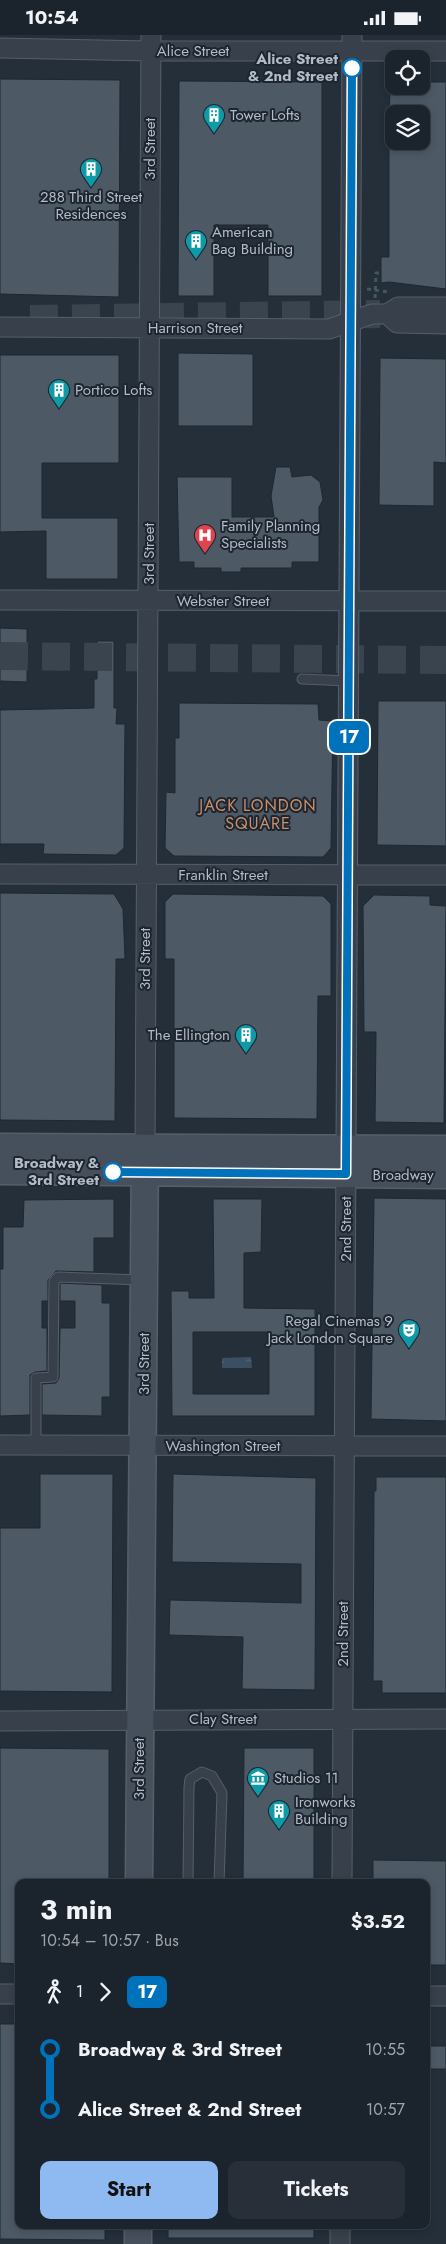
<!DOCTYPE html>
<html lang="en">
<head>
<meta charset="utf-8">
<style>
  :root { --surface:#1b232c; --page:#282f38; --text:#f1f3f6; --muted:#a0a4a9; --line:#394048; --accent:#8eb9f1 }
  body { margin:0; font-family:Jost,sans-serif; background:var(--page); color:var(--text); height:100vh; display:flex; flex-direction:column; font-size:19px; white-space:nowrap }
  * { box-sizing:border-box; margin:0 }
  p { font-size:16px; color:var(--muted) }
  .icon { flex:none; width:28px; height:28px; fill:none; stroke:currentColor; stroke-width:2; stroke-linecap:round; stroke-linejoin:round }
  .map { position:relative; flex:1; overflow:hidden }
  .side { position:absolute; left:15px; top:1844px; width:415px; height:350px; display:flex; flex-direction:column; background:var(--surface); border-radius:10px; box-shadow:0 2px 8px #0003,0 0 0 1px var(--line) }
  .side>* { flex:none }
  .badge { padding:0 10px; border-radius:8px; font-size:18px; line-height:32px }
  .fabs { position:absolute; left:385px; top:15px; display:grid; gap:10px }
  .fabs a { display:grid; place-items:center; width:45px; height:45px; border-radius:10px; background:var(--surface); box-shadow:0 2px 8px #0003,0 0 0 1px var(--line); font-size:25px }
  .map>.badge { position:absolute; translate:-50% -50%; box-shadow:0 0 0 2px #fff }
  .legs { display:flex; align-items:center; gap:8px; height:55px; padding:0 25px; font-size:16px }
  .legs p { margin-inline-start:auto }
  .head { display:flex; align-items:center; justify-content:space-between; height:85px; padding:0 25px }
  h1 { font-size:28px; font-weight:700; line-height:38px }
  .action { display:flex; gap:10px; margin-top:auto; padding:10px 25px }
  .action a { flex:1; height:58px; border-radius:10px; background:var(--accent); color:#111; font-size:20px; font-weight:700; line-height:58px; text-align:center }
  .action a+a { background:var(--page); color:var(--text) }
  ul { padding:0 25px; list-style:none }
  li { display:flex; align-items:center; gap:18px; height:60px; font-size:19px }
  li i { display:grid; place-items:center; width:8px; height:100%; margin:0 6px; background:currentColor }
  li i::after { content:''; width:12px; height:12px; margin:-6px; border:4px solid; border-radius:50%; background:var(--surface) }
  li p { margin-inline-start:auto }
  li:first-child i { background:linear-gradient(#0000 50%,currentColor 0) }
  li:last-child i { background:linear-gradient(currentColor 50%,#0000 0) }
  .status { display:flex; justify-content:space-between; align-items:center; height:35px; padding:0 25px; background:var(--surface); direction:ltr }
  .status svg { height:14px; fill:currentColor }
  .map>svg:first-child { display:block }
</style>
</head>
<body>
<div class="status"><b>10:54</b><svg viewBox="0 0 49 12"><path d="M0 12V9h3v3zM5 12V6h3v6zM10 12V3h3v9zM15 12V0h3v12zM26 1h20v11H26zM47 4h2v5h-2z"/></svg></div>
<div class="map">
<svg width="446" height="2209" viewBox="0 0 446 2209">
  <defs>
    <pattern id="water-ripples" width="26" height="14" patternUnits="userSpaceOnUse" patternTransform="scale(1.25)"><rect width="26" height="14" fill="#3b4e62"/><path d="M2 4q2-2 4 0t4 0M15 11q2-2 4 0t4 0" fill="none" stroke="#567"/></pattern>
  </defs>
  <rect width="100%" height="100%" fill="#242f3a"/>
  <path fill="url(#water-ripples)" d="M251 1322 252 1333H222V1323Z"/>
  <path fill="#4d5965" stroke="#1f2832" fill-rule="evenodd" d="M0 44 120 45 119 262 0 259Z
    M179 46 322 47V261H268V190H214V261H178Z
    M421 47H446V254L389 247 381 248V222H389V106H421V79H389L390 59 402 58V51H421Z
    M178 318 253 319V391H178Z
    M0 320H119V428H42V483H118V544H46V496L0 497Z
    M380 323 446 324V428L434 427V471L379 470Z
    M276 432H290L292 442 311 440 320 447 323 465 319 472V527H292V533H241V537H221V533H194V527H179L177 442H232V482H274L271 461Z
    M0 593 27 594V647L0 646Z
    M97 606H114V673H117L116 689H125L124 813 116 820 43 819 44 809H0V675L94 673V644H97Z
    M378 666H446V811L377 810Z
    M179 668 318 669 319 685 333 686 331 813 323 822 174 821 165 813 166 757 175 758V703H179Z
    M0 858 114 859 123 874 125 924H116L115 1086 0 1085Z
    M173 859 323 861 331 869V961H318L317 1084 174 1083V924H165V867Z
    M374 860 430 861V870L446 871 444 1088 375 1087 376 997H364L363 871Z
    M374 1163 446 1164V1386L371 1384Z
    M114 1164V1203H94V1237L56 1236 48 1245V1266H42V1293H47V1336L35 1337 30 1340V1380L0 1381V1234H3V1192H23L24 1165Z
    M213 1164H262L261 1217 244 1218V1273L315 1274V1381H172L171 1256H189V1263H214ZM193 1297H269V1359H193Z
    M60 1248 102 1250V1268H110V1362H102V1381L42 1380V1349L56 1348 59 1343 60 1293H75V1266H60Z
    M40 1439H113L112 1657 0 1656V1493H40Z
    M173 1439 316 1443 315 1655 242 1654 243 1602 169 1600 170 1565 301 1568V1529L172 1527Z
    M376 1442H446V1658H382V1646H373L374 1456H376Z
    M0 1713 109 1714V1848H19V1929L0 1928Z
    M244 1713H314V1848H243Z
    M373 1825 446 1826V1930H426V1848H373Z
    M0 1989H19V2190H105V2205L0 2204Z
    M426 2011H446V2034H426Z
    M168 2190H314V2203H168Z"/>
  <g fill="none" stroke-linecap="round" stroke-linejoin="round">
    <path stroke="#39444f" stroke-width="28" stroke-dasharray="28 14" stroke-linecap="butt" d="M30 284 380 279
      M0 621 446 625"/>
    <g stroke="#565f69" stroke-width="11">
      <path id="lane" d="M302 644 349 646
        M36 1410V1343L53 1342 54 1246 58 1242 141 1245
        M188 1848 189 1752 190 1744 202 1737 212 1741 222 1758 219 1848"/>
    </g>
    <g stroke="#565f69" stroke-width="21">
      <path id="street" d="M0 13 150 16H446
        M387 279 397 288 446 289
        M0 292 329 294 372 279H387L398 272H446
        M0 565 446 566
        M0 839 446 840
        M145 1113 151 0
        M0 1410 446 1411
        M0 1686 446 1684
        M342 1848 352 0
        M0 1959H19
        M426 1961H446
        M340 2209V2190"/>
    </g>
    <g stroke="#565f69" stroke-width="29">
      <path id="secondary" d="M0 1112 446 1114
        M0 1136 446 1140
        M139 1848 145 1113
        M138 2209V2190"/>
    </g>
    <path stroke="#445759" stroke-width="3" stroke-dasharray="4 4" stroke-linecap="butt" d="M367 254 389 257
      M375 263 376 238H381"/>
    <use href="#lane" stroke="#38414b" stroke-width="9"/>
    <use href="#street" stroke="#38414b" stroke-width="19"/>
    <use href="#secondary" stroke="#46505d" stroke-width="26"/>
  </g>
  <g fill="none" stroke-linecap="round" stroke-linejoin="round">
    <g stroke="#fff" stroke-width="11">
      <path id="line-1" d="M113 1137 346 1139 352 33"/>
    </g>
    <use href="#line-1" stroke="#0072bc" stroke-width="8"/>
  </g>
  <defs>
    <g id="building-pin" transform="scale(1.125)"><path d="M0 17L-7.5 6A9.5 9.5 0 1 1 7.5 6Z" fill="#0f9aa8" stroke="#1d2630"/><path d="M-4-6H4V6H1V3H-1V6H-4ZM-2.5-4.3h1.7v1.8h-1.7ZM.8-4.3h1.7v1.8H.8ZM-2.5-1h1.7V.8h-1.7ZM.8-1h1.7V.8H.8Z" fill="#fff"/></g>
    <g id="hospital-pin" transform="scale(1.125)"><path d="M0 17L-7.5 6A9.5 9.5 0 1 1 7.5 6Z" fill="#e0444e" stroke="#1d2630"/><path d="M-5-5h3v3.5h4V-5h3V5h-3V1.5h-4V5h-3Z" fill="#fff"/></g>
    <g id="theatre-pin" transform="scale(1.125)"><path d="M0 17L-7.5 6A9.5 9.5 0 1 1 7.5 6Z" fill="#0f9aa8" stroke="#1d2630"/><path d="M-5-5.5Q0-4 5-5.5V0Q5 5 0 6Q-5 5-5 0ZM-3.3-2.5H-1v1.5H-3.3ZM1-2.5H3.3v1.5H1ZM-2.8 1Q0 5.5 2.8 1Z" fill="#fff"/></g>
    <g id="museum-pin" transform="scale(1.125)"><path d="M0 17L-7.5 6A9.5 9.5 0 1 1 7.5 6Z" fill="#0f9aa8" stroke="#1d2630"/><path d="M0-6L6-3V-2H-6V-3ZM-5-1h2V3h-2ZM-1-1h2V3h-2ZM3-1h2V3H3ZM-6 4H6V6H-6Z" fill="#fff"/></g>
  </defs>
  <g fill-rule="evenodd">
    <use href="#building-pin" x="214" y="80"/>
    <use href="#building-pin" x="91" y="134"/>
    <use href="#building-pin" x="196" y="206"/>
    <use href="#building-pin" x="59" y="355"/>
    <use href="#hospital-pin" x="205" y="500"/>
    <use href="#building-pin" x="246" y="1000"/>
    <use href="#theatre-pin" x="409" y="1295"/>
    <use href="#museum-pin" x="258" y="1743"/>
    <use href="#building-pin" x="279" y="1776"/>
  </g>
  <g fill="#fff" stroke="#0072bc" stroke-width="2.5">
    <circle cx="352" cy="33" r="9"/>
    <circle cx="113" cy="1137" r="9"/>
  </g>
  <g text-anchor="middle" stroke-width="4" stroke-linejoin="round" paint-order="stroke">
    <g font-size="15" fill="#b3bcc6" stroke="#1d2630">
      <text x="193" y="21">Alice Street</text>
      <text transform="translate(150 114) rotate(-90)" y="5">3rd Street</text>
      <text x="195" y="298">Harrison Street</text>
      <text transform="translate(149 519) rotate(-90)" y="5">3rd Street</text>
      <text x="223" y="571">Webster Street</text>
      <text x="223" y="845">Franklin Street</text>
      <text transform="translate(145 924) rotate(-90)" y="5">3rd Street</text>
      <text x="403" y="1145">Broadway</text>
      <text transform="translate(346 1194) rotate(-90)" y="5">2nd Street</text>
      <text transform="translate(144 1329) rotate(-90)" y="5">3rd Street</text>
      <text x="223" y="1416">Washington Street</text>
      <text transform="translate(343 1599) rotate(-90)" y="5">2nd Street</text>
      <text x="223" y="1689">Clay Street</text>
      <text transform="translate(139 1734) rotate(-90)" y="5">3rd Street</text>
    </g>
    <g font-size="15" font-weight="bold" fill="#b3bcc6" stroke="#1d2630" text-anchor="end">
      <text x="338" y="29">Alice Street<tspan x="338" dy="17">&amp; 2nd Street</tspan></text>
      <text x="99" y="1133">Broadway &amp;<tspan x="99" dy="17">3rd Street</tspan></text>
    </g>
    <g font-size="15" fill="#b3bcc6" stroke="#1d2630" text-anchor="start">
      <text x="230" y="85">Tower Lofts</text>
      <text x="91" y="167" text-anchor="middle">288 Third Street<tspan x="91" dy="17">Residences</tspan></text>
      <text x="212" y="202">American<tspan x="212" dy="17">Bag Building</tspan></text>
      <text x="75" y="360">Portico Lofts</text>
      <text x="221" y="496">Family Planning<tspan x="221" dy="17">Specialists</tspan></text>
      <text x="230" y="1005" text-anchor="end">The Ellington</text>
      <text x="393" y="1291" text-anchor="end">Regal Cinemas 9<tspan x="393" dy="17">Jack London Square</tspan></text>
      <text x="274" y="1748">Studios 11</text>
      <text x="295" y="1772">Ironworks<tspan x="295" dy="17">Building</tspan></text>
    </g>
    <g font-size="16" letter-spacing="1" fill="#cd8f68" stroke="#1d2630">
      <text x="258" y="776">JACK LONDON<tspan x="258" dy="18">SQUARE</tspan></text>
    </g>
  </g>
</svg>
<div class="fabs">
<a><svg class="icon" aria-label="locate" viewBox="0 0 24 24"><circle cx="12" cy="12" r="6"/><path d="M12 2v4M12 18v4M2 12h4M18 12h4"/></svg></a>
<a><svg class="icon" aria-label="layers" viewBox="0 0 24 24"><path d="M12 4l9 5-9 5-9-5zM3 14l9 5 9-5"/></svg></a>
</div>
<b class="badge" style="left:349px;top:702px;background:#0072bc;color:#fff">17</b>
<section class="side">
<div class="head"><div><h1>3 min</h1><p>10:54 – 10:57 · Bus</p></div><b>$3.52</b></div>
<div class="legs"><svg class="icon" aria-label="walk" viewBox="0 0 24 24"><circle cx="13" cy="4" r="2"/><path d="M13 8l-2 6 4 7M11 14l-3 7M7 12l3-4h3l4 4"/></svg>1<svg class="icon" aria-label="forward" viewBox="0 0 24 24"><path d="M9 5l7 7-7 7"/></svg><b class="badge" style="background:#0072bc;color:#fff">17</b></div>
<ul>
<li><i style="color:#0072bc"></i><b>Broadway &amp; 3rd Street</b><p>10:55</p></li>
<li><i style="color:#0072bc"></i><b>Alice Street &amp; 2nd Street</b><p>10:57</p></li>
</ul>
<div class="action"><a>Start</a><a>Tickets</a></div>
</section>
</div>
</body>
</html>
